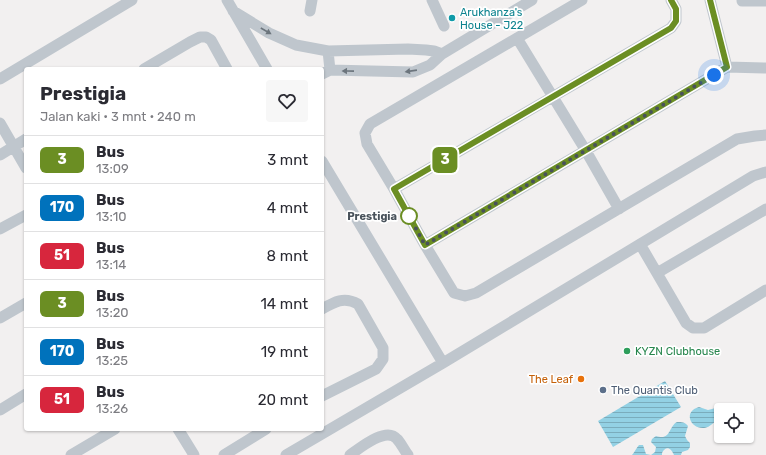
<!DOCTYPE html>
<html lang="id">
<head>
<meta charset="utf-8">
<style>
  :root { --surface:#fff; --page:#f7f7f7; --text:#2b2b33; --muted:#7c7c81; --line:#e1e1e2 }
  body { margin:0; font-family:Rubik,sans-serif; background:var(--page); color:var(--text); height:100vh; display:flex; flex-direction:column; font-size:15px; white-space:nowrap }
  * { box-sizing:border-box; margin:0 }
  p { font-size:13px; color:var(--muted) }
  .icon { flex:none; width:22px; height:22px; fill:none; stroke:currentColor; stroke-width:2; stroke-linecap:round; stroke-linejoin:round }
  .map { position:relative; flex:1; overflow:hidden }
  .drawer { position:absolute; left:24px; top:67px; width:300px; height:364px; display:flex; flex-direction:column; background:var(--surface); border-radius:4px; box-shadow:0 1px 3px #0004 }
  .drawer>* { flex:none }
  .badge { padding:0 8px; border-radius:6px; font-size:14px; line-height:26px }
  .controls { position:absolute; left:714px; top:403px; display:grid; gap:8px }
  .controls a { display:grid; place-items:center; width:40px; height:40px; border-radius:4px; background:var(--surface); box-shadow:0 1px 3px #0004; font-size:20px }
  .you { position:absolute; width:20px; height:20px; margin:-10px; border:3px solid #fff; border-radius:50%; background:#1a73e8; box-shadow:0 0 0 6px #1a73e833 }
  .map>.badge { position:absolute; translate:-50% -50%; box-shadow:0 0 0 2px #fff }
  .round { display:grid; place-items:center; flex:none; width:42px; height:42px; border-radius:4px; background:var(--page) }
  .head { display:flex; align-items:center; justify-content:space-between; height:68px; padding:0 16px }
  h1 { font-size:19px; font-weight:700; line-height:30px }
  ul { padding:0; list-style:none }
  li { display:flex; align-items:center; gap:12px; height:48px; padding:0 16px; border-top:1px solid var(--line) }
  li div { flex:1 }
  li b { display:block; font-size:15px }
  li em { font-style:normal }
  li .badge { min-width:44px; font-weight:700; text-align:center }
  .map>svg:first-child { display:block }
</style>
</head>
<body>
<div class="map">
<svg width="766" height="455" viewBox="0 0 766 455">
  <defs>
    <pattern id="water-rules" width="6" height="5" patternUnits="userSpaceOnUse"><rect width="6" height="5" fill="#93d1e4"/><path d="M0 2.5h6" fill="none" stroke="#7aacbc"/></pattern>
  </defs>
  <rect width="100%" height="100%" fill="#f2f0f0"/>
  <path fill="url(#water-rules)" d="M665 381 681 407 613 447 598 421Z
    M699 407 708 410 712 409 718 407 723 410H721V426L719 422H715C712 424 708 428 704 428 690 429 683 411 699 407Z
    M677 422C682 422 685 422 688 426L685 436 687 440 690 443V447L688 450 682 452 681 455H674C671 448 666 445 662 453V455H632C635 452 636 448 639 445H643L646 454 651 455 655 452 656 447 651 442 652 439 656 436C671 441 668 427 677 422Z"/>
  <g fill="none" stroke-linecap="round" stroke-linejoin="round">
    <path stroke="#bfc6cd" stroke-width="11" d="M227 0 267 69
      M432 0 444 26
      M582 0 370 124 365 133 367 144 394 189 425 245 454 293 465 296 476 293 737 139 755 136 766 135
      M710 0 727 67
      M742 1H766
      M233 11 269 33 296 45 328 51 408 49 426 50 434 51 442 54
      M310 11 312 0
      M517 38 586 151 619 209
      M328 51 330 70
      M144 69 190 42 200 37H206L211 40 227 69
      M322 74 330 70 413 72 430 65 442 54 532 0
      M0 79 132 0
      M0 123 26 168
      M0 155 26 139
      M322 161 443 363
      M394 189 671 28 676 21V9L671 0
      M0 229 26 215
      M640 244 686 323 693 328H704L766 290
      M425 245 727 67 766 68
      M657 273 766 209
      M322 309C334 302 344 296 358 304L383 348V359L376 369 322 396
      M0 318 26 303
      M0 410 26 394
      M178 429 194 455
      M71 455 115 429
      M224 455 266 429
      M286 455 443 363 753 176 766 172
      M350 455C360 448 386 426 397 439 401 443 404 450 408 455"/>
  </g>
  <defs><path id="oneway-solid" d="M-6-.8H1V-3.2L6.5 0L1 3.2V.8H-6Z"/></defs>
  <g fill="#6c757d">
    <use href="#oneway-solid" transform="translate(266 31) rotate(30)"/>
    <use href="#oneway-solid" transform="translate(348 71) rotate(-179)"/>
    <use href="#oneway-solid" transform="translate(411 71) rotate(172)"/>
  </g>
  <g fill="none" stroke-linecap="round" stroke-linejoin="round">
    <g stroke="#fff" stroke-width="9">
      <path id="line" d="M671 0 676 9V21L671 28 394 189 425 245 727 67 710 0"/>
    </g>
    <use href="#line" stroke="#6b8e23" stroke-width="6"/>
    <path stroke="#49525b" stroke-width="4" stroke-dasharray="0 7.2" d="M409 216 425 245 714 75"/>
  </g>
  <circle fill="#0f9aa8" stroke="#fff" stroke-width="1.5" cx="452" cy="18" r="4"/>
  <circle fill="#fff" stroke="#6b8e23" stroke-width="2" cx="409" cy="216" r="8"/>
  <circle fill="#2e9e5b" stroke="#fff" stroke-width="1.5" cx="627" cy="351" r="4"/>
  <circle fill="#e8710a" stroke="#fff" stroke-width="1.5" cx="581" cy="379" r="4"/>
  <circle fill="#5c6f8a" stroke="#fff" stroke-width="1.5" cx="603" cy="390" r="4"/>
  <g text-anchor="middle" stroke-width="3.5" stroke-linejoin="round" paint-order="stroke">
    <g font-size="11" fill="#0d838f" stroke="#fff" text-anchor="start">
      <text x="460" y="16">Arukhanza's<tspan x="460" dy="13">House - J22</tspan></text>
    </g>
    <g font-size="11" font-weight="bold" fill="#49525b" stroke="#fff" text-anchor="end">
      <text x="397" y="220">Prestigia</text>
    </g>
    <g font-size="11" fill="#27864d" stroke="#fff" text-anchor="start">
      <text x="635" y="355">KYZN Clubhouse</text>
    </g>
    <g font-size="11" fill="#c56008" stroke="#fff" text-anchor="end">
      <text x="573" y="383">The Leaf</text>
    </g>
    <g font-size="11" fill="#4e5e75" stroke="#fff" text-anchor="start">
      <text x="611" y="394">The Quantis Club</text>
    </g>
  </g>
</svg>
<div class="controls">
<a><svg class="icon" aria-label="locate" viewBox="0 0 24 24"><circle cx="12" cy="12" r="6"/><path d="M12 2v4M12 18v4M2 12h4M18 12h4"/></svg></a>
</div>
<div class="you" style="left:714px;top:75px"></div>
<b class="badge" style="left:445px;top:160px;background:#6b8e23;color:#fff">3</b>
<section class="drawer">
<div class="head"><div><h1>Prestigia</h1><p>Jalan kaki · 3 mnt · 240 m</p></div><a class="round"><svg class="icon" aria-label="heart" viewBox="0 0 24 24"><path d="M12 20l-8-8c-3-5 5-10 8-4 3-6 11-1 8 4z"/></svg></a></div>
<ul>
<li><span class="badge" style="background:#6b8e23;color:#fff">3</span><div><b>Bus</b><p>13:09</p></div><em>3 mnt</em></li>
<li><span class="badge" style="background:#0072bc;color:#fff">170</span><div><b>Bus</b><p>13:10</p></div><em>4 mnt</em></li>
<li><span class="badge" style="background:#d7263d;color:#fff">51</span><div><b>Bus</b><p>13:14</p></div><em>8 mnt</em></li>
<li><span class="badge" style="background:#6b8e23;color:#fff">3</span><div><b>Bus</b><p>13:20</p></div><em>14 mnt</em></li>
<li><span class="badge" style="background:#0072bc;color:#fff">170</span><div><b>Bus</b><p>13:25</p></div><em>19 mnt</em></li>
<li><span class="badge" style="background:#d7263d;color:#fff">51</span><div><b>Bus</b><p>13:26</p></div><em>20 mnt</em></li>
</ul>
</section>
</div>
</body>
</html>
